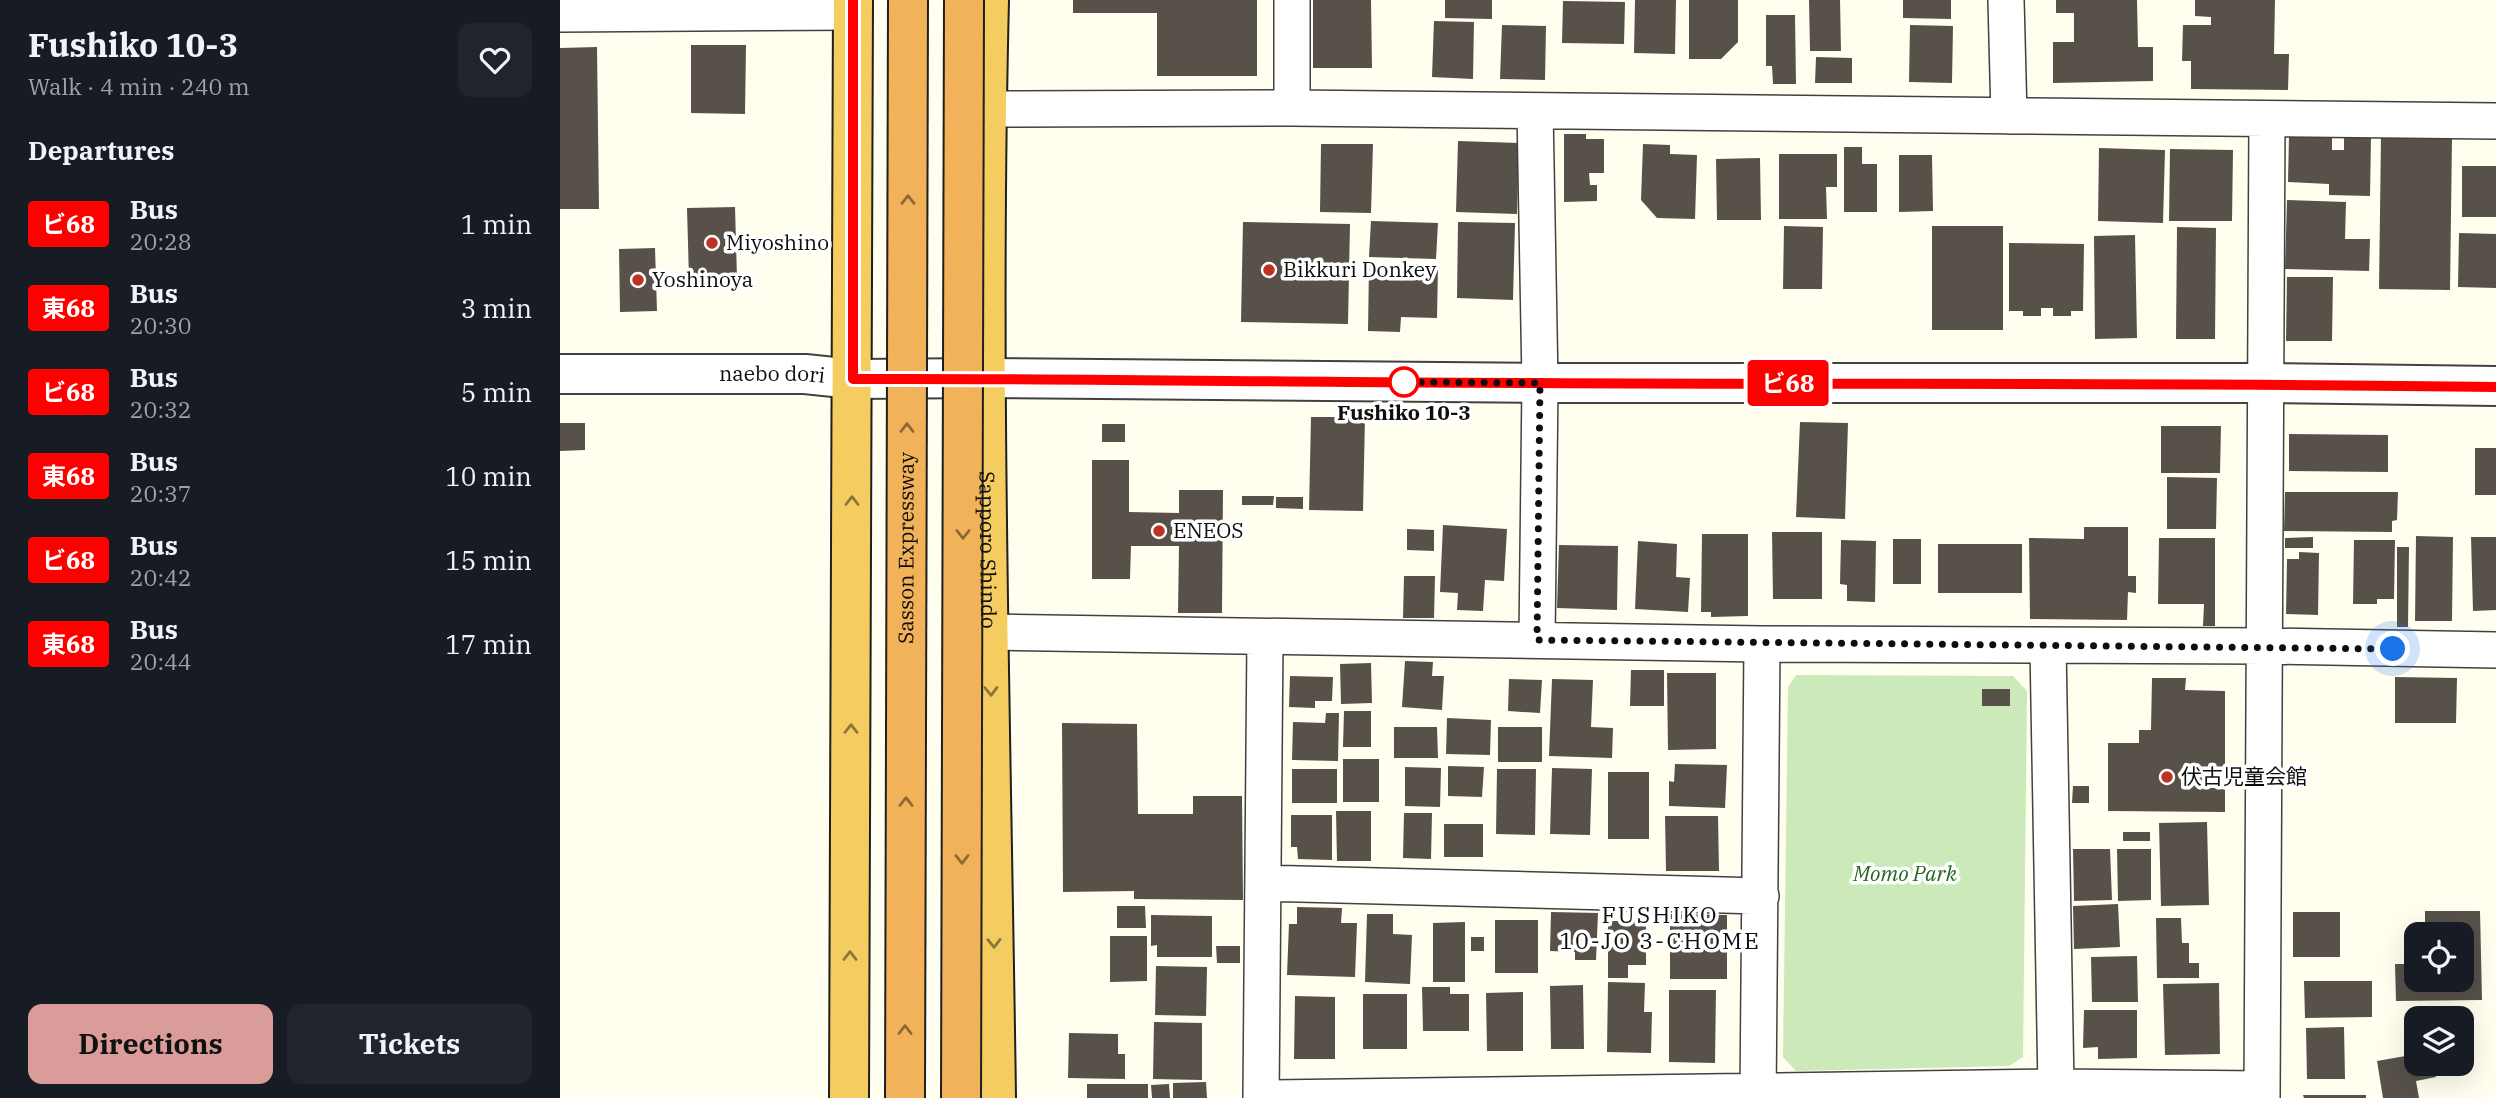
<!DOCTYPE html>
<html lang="en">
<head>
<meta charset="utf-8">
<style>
  :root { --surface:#171b24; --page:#20242c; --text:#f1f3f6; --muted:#9ea1a6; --accent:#da9c99 }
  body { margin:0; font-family:"IBM Plex Serif","Noto Sans JP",serif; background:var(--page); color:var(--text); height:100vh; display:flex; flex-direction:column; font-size:26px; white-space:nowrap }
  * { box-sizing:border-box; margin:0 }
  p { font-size:23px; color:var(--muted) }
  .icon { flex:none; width:38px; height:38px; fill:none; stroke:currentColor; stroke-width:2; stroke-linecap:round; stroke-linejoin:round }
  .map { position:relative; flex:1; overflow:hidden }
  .details { display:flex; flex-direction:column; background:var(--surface); width:560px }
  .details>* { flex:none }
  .badge { padding:0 14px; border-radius:5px; font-size:24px; line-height:46px }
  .controls { position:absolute; left:1844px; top:922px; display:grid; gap:14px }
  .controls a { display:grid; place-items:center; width:70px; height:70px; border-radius:14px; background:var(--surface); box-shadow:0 7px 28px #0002; font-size:35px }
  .you { position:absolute; width:35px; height:35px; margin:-18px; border:5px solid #fff; border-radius:50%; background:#1a73e8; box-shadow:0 0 0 10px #1a73e833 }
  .map>.badge { position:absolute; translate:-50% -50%; box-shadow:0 0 0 4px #fff }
  h2 { padding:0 28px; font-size:26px; line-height:63px }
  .round { display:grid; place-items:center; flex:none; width:74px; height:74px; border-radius:14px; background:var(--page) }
  .head { display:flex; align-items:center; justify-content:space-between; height:119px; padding:0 28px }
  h1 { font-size:33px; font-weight:700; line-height:52px }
  .action { display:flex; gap:14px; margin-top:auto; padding:14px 28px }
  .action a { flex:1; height:80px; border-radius:14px; background:var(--accent); color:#111; font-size:28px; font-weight:700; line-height:80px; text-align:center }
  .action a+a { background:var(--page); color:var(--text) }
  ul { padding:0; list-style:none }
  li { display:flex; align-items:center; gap:21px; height:84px; padding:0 28px }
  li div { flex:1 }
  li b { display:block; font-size:26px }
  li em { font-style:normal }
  li .badge { min-width:77px; font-weight:700; text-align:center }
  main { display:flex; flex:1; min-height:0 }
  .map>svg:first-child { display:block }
</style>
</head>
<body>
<main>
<section class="details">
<div class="head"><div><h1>Fushiko 10-3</h1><p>Walk · 4 min · 240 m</p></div><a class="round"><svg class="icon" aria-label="heart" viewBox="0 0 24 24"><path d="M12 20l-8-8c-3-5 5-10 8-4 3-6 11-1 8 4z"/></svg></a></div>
<h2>Departures</h2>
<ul>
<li><span class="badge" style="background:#f00;color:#fff">ビ68</span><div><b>Bus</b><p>20:28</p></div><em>1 min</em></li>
<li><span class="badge" style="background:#f00;color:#fff">東68</span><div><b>Bus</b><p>20:30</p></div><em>3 min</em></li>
<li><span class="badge" style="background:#f00;color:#fff">ビ68</span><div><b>Bus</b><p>20:32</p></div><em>5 min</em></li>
<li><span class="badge" style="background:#f00;color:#fff">東68</span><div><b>Bus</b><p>20:37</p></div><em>10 min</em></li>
<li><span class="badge" style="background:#f00;color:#fff">ビ68</span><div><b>Bus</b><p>20:42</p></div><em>15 min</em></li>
<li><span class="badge" style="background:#f00;color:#fff">東68</span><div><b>Bus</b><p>20:44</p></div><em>17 min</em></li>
</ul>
<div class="action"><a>Directions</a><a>Tickets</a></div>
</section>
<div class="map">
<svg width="1936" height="1098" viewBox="0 0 1936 1098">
  <rect width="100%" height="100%" fill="#fffeef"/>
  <path fill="#cce9b9" d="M1236 675 1453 676 1467 691 1463 1057 1449 1066 1236 1071 1223 1057 1228 687Z"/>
  <path fill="#57514a" d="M513 0H697V76H597V13H513Z
    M753 0H811L812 68H753Z
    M885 0H932V19L885 18Z
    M1075 0H1116L1115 54 1074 53Z
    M1129 0H1178V42L1161 59H1129Z
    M1249 0H1280L1281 51H1250Z
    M1343 0H1391V19L1343 18Z
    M1496 0H1577L1578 47H1593V81L1493 83V42H1514V13H1496Z
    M1635 0H1715L1714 54H1729L1728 90 1631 89V61H1622L1623 25H1651V17L1635 16Z
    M1003 1 1065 2 1064 44 1002 43Z
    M1206 15H1235L1236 84H1213L1212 66H1206Z
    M874 21 914 22 913 79 872 77Z
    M942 25 986 26 985 80 940 79Z
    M1350 25 1393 26 1392 83 1349 82Z
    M131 45H186L185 114 131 113Z
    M37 47 39 209H0V48Z
    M1256 57 1292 58V83H1255Z
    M1004 134H1026V139H1044V173H1029L1030 185H1037V201L1004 202Z
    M1729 135 1772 136V150H1784V136L1811 137 1810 196 1769 195V184L1728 182Z
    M1821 137 1892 139 1890 290 1819 289Z
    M898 141 959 143 957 214 896 212Z
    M761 144H813L811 213 760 212Z
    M1083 144 1110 145V154L1137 155 1135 219 1097 218 1081 200Z
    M1284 147H1302V164H1317V212H1284Z
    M1539 148 1605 150 1603 223 1538 221Z
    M1610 149 1673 150 1672 221H1609Z
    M1219 154H1277V187H1266L1267 219H1219Z
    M1339 155H1372L1373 211 1339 212Z
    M1200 158 1201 220H1157L1156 159Z
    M1902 166H1936V217H1902Z
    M1727 200 1786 202 1785 239H1810L1809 271 1725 269Z
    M175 207 177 278 129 279 127 208Z
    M811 221 878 223 876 259 809 257Z
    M683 222 790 224 788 324 681 322Z
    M898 222 955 223 953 300 897 298Z
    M1224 226 1263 227 1262 289H1223Z
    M1372 226H1443V330H1372Z
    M1617 227 1656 228 1655 339H1616Z
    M1899 233 1936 234V288L1898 287Z
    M1575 235 1577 338 1535 339 1534 236Z
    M1449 243 1524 244 1523 311H1511V316H1493V308H1481V316H1463V311H1449Z
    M95 248 97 311 60 312 59 249Z
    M809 265 878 266 877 318 841 317 840 332 808 331Z
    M1727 277H1773L1772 341H1726Z
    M751 417H805L803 511 749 510Z
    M1240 422 1288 423 1285 519 1236 517Z
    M0 423H25V450L0 451Z
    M542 424H565V442H542Z
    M1601 426H1661L1660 473H1601Z
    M1729 434 1828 435V472L1729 471Z
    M1915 448H1936V495H1915Z
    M532 460H569V512L619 513V490H663L662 613H618L619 546H571L570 579H532Z
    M1607 477 1657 478 1656 529H1607Z
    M1725 492H1838L1837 520 1832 521V532L1724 531Z
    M682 496H714L713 505H682Z
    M716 497H743V509L716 508Z
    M883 525 947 529 944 581 925 580 923 611 897 610 898 593 880 592Z
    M1524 527H1568V576H1576V593L1568 592 1567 620 1470 619 1469 538 1524 539Z
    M847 529 874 530V551L847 550Z
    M1212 532H1262V599H1213Z
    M1142 534H1188V616L1151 617V612H1141Z
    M1856 536 1893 537 1892 621H1855Z
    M1753 537V548H1725V538Z
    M1911 537H1936V610L1913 611Z
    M1599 538H1655V626H1643L1644 604H1598Z
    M1333 539H1361V584H1333Z
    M1281 540 1316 541 1315 602 1287 601V585L1280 584Z
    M1794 540H1835L1834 599H1817V604H1793Z
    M1078 541 1117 544 1116 577 1130 578 1128 612 1075 609Z
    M1378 544H1462V593H1378Z
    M999 545 1058 546 1057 610 997 608Z
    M1837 547H1849L1848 627H1837Z
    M1739 552 1759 553 1758 615 1726 614 1727 559H1739Z
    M844 576H875L874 618H843Z
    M845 661 873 662 872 676H884L882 710 842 707Z
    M811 663 812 703 781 704 780 664Z
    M1071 670H1104V706H1070Z
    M1107 673H1156V749L1108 750Z
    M730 676 773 677 772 701H755V708L729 707Z
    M1835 677 1897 678 1896 723H1835Z
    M1592 678H1626L1625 690 1665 691V812L1548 811V743H1579V730H1591Z
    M949 679 982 680 980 713 948 711Z
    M992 679 1033 680 1031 727 1053 728 1052 758 989 756Z
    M1422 689H1450V706H1422Z
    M784 711H811V747H783Z
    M766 713H779L778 761 732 760 733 722 765 723Z
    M887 718 931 720 930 755 886 754Z
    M502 723 577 724 578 814H633V796H682L683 900 574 899V891L503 892Z
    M834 727H877L878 758H834Z
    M938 727H982V762H938Z
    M783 759H819V802H783Z
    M1115 764 1167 765 1165 808 1109 806V781L1114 782Z
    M888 766 924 767 922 797 888 796Z
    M845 767 881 768 880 807 845 806Z
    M992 768 1032 769 1030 835 990 834Z
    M732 769H777V803H732Z
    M937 769H976L975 835 936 834Z
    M1048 772H1089V839H1048Z
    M1513 786H1529V803H1512Z
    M776 811H811V861H777Z
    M844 813H872L871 859 843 858Z
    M731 815H772V860L738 859 737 847H731Z
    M1105 816H1158L1159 871H1106Z
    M1647 822 1649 905 1601 906 1599 823Z
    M884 824H923V857H884Z
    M1563 832H1590V841H1563Z
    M1513 849H1550L1552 900 1514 901Z
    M1557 849H1591V900L1558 901Z
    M1558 904 1560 947 1514 949 1513 906Z
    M557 906H585L586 928H557Z
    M737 907 782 908 781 923H797L795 977 727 975 729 924H737Z
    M1865 911H1920L1922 1000 1836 1001 1835 964H1857V980H1902V934H1865Z
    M991 912 1038 913 1036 960H1015V952L990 951Z
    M1733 912H1780V957H1733Z
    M807 914H833V934L852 935 850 984 805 982Z
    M1110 914 1167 915V979H1110Z
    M591 915 652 916V957H597V945L591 946Z
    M1596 918H1621L1622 943H1629V963H1639V978H1597Z
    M935 920H978V973H935Z
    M1048 921H1086V965H1068V978H1048Z
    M905 922V982H873V923Z
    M550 936H587V981L550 982Z
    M911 937H924V951H911Z
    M656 946H680V963H657Z
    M1577 956 1578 1002H1532L1531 957Z
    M596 966 647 967 646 1016 595 1015Z
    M1744 981H1812V1017L1745 1018Z
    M1048 982 1085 983 1084 1012H1092L1091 1053 1047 1052Z
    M1659 983 1660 1054 1605 1055 1603 984Z
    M1023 985 1024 1049H991L990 986Z
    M862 987H890V994H909V1031H863Z
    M1109 990H1156L1155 1063 1109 1062Z
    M963 992V1051H927L926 993Z
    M803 994H847V1049H803Z
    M735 996 775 997V1059H734Z
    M1524 1010H1577V1058L1538 1059V1047L1523 1048Z
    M594 1022 642 1023V1080L593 1079Z
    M1784 1027 1785 1079H1747L1746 1028Z
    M509 1033 558 1034V1054H565V1079L508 1078Z
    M1857 1054V1064H1874L1876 1077 1856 1081 1859 1098H1823L1817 1061Z
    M646 1082 647 1098H613V1083Z
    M527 1084H588V1098H527Z
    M609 1084 610 1098H592L591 1085Z
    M1743 1095H1806V1098H1744Z"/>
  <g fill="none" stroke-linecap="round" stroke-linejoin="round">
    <g stroke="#414141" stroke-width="38">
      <path id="minor" d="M1446 0 1449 116
        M0 14 293 12
        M732 108V0
        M426 109 732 108 1936 121
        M975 111 980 383 977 640
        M430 632 1202 644 1705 646 1936 650
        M1488 647 1496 1087
        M704 883 1201 896
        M701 1098 705 637
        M713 1098 1496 1087 1702 1089
        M1198 1098 1202 644
        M1702 1098 1707 119"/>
    </g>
    <g stroke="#414141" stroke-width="42">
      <g id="tertiary">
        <path id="s1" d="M0 374H245L293 379 425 378 980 383H1706L1936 386"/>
      </g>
    </g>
    <g stroke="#1f1f1f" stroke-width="42">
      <g id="trunk">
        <path id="s2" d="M429 0C420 366 431 732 436 1098"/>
        <path d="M289 1098 293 0"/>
      </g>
    </g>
    <use href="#minor" stroke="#fff" stroke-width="35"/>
    <use href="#tertiary" stroke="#fff" stroke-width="38"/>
    <use href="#trunk" stroke="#f4cc60" stroke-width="38"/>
    <g stroke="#1f1f1f" stroke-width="42" stroke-linecap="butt">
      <g id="motorway-bridge">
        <path id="s3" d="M345 1098 348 0"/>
        <path d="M401 1098 404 0"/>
      </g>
    </g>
    <use href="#motorway-bridge" stroke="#f2b25a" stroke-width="38"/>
  </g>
  <defs><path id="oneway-chevron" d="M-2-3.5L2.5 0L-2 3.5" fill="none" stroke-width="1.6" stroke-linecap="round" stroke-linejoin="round" transform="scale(1.75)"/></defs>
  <g stroke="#8b6838">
    <use href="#oneway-chevron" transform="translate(348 200) rotate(-90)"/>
    <use href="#oneway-chevron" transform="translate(347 428) rotate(-90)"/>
    <use href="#oneway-chevron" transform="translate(403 534) rotate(90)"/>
    <use href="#oneway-chevron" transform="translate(346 802) rotate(-90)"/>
    <use href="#oneway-chevron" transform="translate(402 859) rotate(90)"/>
    <use href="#oneway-chevron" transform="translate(345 1030) rotate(-90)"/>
  </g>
  <g stroke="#8c763b">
    <use href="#oneway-chevron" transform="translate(292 501) rotate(-90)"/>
    <use href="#oneway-chevron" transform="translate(431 691) rotate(89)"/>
    <use href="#oneway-chevron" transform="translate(291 729) rotate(-90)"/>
    <use href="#oneway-chevron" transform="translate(434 943) rotate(89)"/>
    <use href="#oneway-chevron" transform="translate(290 956) rotate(-90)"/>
  </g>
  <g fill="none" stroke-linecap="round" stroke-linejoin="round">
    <g stroke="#fff" stroke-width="16">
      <path id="line" d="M293 0V379C521 378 750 383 978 383 1297 385 1617 382 1936 387"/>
    </g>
    <use href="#line" stroke="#f00" stroke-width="10"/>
    <path stroke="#0e0e0e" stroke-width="7" stroke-dasharray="0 12.6" d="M844 382H840L980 383 977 640 1833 649"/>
  </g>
  <g fill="#bd3227" stroke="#fff" stroke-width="2.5">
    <circle cx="152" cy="243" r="7"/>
    <circle cx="709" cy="270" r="7"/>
    <circle cx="78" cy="280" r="7"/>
    <circle cx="599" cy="531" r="7"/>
    <circle cx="1607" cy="777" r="7"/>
  </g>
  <circle fill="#fff" stroke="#f00" stroke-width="3.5" cx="844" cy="382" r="14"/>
  <g text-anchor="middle" stroke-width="7" stroke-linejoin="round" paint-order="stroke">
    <g font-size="21" fill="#0e0e0e" stroke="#fff" text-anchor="start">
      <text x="166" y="250">Miyoshino</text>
      <text x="723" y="277">Bikkuri Donkey</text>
      <text x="92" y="287">Yoshinoya</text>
      <text x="613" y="538">ENEOS</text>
      <text x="1621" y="784">伏古児童会館</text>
    </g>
    <g font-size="21" fill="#0e0e0e" stroke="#fff">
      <text dy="7" stroke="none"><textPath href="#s1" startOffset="212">naebo dori</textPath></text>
      <text dy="7" stroke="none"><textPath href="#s3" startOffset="550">Sasson Expressway</textPath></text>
      <text dy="7" stroke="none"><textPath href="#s2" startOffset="550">Sapporo Shindo</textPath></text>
    </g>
    <g font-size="21" font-weight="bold" fill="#0e0e0e" stroke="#fff">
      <text x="844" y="420">Fushiko 10-3</text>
    </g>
    <g font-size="21" font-style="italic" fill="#25651f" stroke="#fff">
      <text x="1345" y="881">Momo Park</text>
    </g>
    <g font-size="23" letter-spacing="2" fill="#0e0e0e" stroke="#fff">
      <text x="1100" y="923">FUSHIKO<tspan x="1100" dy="26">10-JO 3-CHOME</tspan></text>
    </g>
  </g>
</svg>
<div class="controls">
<a><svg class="icon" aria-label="locate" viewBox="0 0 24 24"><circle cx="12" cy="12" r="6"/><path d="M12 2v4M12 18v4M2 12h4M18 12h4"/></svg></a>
<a><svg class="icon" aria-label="layers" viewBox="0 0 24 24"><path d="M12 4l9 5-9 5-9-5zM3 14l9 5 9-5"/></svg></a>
</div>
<div class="you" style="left:1833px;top:649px"></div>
<b class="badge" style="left:1228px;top:383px;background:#f00;color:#fff">ビ68</b>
</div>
</main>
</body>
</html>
